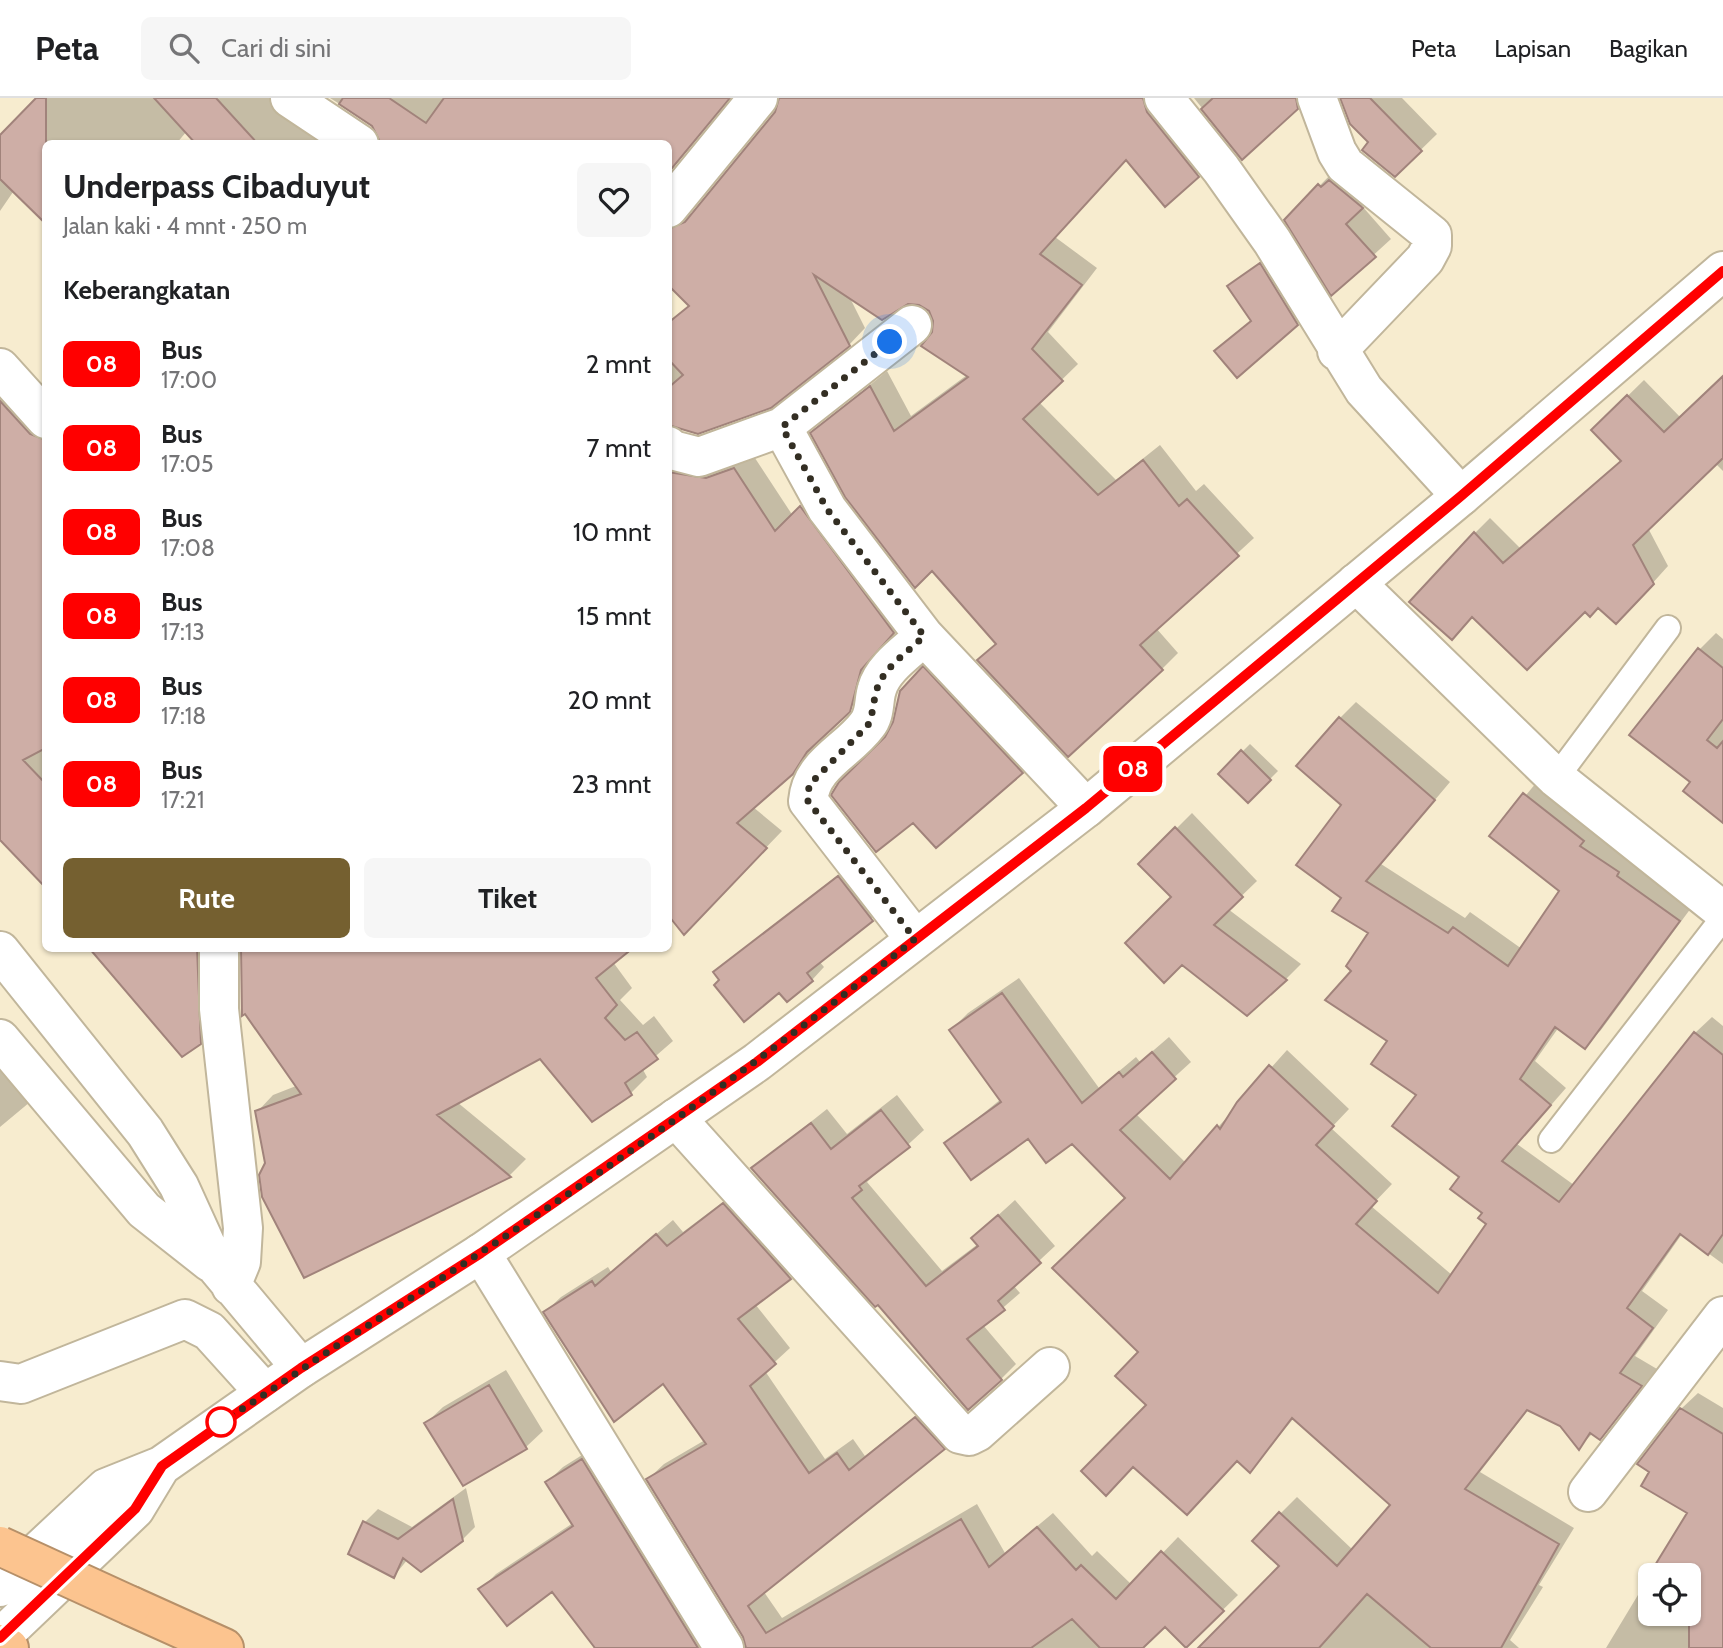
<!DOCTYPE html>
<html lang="id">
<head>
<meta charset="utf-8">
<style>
  :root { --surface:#fff; --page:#f6f6f6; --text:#202124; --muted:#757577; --line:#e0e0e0; --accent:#756030 }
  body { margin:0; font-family:Cabin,sans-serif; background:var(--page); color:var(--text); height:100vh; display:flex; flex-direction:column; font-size:26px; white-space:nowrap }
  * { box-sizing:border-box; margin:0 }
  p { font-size:23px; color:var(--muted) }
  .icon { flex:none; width:38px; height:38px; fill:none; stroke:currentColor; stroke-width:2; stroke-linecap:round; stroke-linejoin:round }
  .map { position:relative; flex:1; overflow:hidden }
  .drawer { position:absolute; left:42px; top:42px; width:630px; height:812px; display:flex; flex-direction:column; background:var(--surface); border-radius:10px; box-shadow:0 2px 5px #0004 }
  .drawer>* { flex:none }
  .badge { padding:0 14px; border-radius:10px; font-size:24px; line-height:46px }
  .fabs { position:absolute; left:1638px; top:1465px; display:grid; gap:14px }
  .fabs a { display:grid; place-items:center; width:63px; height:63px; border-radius:10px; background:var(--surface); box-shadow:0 2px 5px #0004; font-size:35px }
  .you { position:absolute; width:35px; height:35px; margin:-18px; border:5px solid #fff; border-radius:50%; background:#1a73e8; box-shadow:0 0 0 10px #1a73e833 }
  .map>.badge { position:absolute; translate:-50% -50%; box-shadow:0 0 0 4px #fff }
  h2 { padding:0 21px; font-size:26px; line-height:63px }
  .round { display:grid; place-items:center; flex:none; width:74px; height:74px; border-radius:10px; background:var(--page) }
  .summary { display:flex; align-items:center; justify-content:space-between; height:119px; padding:0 21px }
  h1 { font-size:33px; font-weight:700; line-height:52px }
  .action { display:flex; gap:14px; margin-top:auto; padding:14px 21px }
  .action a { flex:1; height:80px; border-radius:10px; background:var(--accent); color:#fff; font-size:28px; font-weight:700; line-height:80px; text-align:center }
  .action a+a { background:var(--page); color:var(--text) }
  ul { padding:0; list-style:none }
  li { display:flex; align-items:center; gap:21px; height:84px; padding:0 21px }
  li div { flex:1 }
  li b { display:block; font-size:26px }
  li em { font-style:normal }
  li .badge { min-width:77px; font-weight:700; text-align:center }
  header { display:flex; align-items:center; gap:42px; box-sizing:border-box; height:98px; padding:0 35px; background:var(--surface); border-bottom:2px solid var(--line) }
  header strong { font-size:33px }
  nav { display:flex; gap:38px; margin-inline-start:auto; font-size:24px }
  .search { width:490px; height:63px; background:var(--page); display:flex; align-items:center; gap:18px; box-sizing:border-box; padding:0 24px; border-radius:10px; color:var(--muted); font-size:26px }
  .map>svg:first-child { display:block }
</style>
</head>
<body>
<header>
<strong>Peta</strong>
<div class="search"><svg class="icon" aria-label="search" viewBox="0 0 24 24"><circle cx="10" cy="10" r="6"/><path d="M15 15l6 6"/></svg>Cari di sini</div>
<nav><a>Peta</a><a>Lapisan</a><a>Bagikan</a></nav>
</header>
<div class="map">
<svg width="1723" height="1550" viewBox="0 0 1723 1550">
  <rect width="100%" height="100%" fill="#f7eccf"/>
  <path fill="#0003" d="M39 0H292L360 46H200L187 33 176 46H46L0 113V39Z
    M330 0H731L668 76V46L373 27Z
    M781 0H1168L1214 61 1165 107 1127 60 1055 139 1097 170 1048 234 1078 266 1039 304 1116 382 1160 347 1196 393 1204 386 1254 440 1156 530 1178 555 1162 571 997 545 812 335 887 273 911 318 967 277 934 235 935 223 930 212 920 205 849 198 865 230 849 247 668 325V225L690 207 668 185V108L681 116 693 115 776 15Z
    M1194 0H1306L1242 60Z
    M1340 0H1402L1437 36 1395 77Z
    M1336 71 1378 92 1362 108 1391 141 1332 195 1286 122Z
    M1275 153 1311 212 1297 226 1231 240 1252 222 1230 188Z
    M0 268 46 315V648L42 650 46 653V788L0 739Z
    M1723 280V373L1715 365 1648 430 1668 468 1632 508 1585 512 1527 570 1475 435 1490 420 1520 450 1622 362 1593 332 1644 282 1681 320Z
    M668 345 751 354 793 418 818 393 910 518 877 553 866 595 822 638 809 657 753 709 782 733 700 818 668 820Z
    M1716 535 1723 541V723L1692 684 1699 552Z
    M940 553 1038 657 1021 673 887 640 924 570Z
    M1356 604 1450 684 1381 766 1465 820 1470 814 1522 851 1562 792 1492 738 1541 679 1694 806 1601 932 1584 948 1559 929 1535 963 1566 990 1517 1046 1574 1087 1695 935 1712 919 1723 928V1166L1682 1136 1642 1193 1668 1212 1635 1258 1657 1271 1600 1340 1593 1335 1579 1349 1561 1327 1529 1311 1480 1374 1574 1430 1539 1487 1543 1489 1510 1542 1519 1550H1228L1281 1468 1280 1416 1297 1399 1353 1452 1393 1407 1294 1320 1250 1373 1238 1361 1148 1307 1140 1253 1127 1100 1072 1044 1028 1038 947 1045 1001 1001 951 932 968 915 1019 880 1099 990 1136 959 1140 964 1169 939 1191 964 1135 1015 1186 1065 1287 952 1349 1011 1331 1030 1392 1086 1371 1108 1452 1177 1489 1126 1353 873 1370 834 1343 799 1340 620Z
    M1250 646 1278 673 1248 703 1220 676Z
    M1192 715 1257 783 1228 811 1301 866 1286 881 1174 799 1141 766Z
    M851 767 884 810 819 863 824 869 812 882 787 902 779 893 721 882 716 875 728 863Z
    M91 850H214L216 928 200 944Z
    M613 864 632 890 620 902 643 927 654 918 673 943 642 970 647 979 631 995 540 958 457 1004 526 1061 510 1077 304 1178 266 1066 257 1014 273 997Z
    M0 956 36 999 0 1029Z
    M897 997 924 1032 867 1084 942 1173 978 1146 973 1140 1015 1102 1055 1148 1013 1187 1020 1195 983 1227 1016 1266 1001 1281 878 1204 753 1070 827 1011 847 1036Z
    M740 1091 805 1164 755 1206 790 1250 765 1273 825 1361 853 1341 865 1358 932 1305 959 1335 764 1494 782 1520 977 1406 1005 1455 1053 1415 1092 1458 1097 1453 1132 1487 1178 1439 1238 1497 1186 1548 1165 1526 1140 1550H747L744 1538 648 1381 664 1366 705 1342 663 1283 545 1214 561 1199 608 1169 611 1174 673 1122 683 1134Z
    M506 1272 543 1333 526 1349 463 1386 426 1325 443 1309Z
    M1698 1295 1723 1310V1550H1606L1650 1477V1516H1689V1477H1651L1689 1414 1681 1311Z
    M598 1347 725 1550H593L595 1548 552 1492 481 1491 496 1476 573 1425 547 1384 563 1369Z
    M466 1390 475 1429 462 1442 408 1461 394 1478 365 1424 378 1411 412 1429Z"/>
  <path fill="#ceaea6" stroke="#a1837b" stroke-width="2" d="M36 0H46V126L0 81V37Z
    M154 0H216L258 46H196Z
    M343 0H389L426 25 444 0H730L668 75V46H381L372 28 339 6Z
    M779 0H1143L1147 14 1199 79 1165 109 1126 62 1040 156 1082 187 1032 251 1063 283 1023 321 1098 397 1143 362 1179 408 1187 401 1239 458 1140 547 1163 572 1068 659 977 562 996 546 932 473 915 490 845 399 810 335 870 288 894 333 968 279 921 248 932 234 933 223 929 213 919 207 908 206 882 222 814 177 850 248 771 310 698 336 668 327V290L683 277 668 261V225L689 208 668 187V131L685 124 775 14Z
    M1213 0H1296L1298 11 1242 62 1201 11Z
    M1340 0H1370L1422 53 1395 79 1362 52 1368 44 1350 26Z
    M1329 82 1363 110 1346 126 1376 159 1331 198 1284 122 1318 86 1321 89Z
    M1260 165 1298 227 1237 280 1214 253 1251 223 1227 188Z
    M1723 278V360L1633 447 1654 486 1616 526 1598 510 1590 519 1585 514 1527 572 1472 519 1452 542 1409 504 1474 434 1503 465 1621 363 1591 332 1627 297 1664 334Z
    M0 303 30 336 46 342V650L23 662 46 686V790L0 742Z
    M734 370 775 433 800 408 894 535 861 572 850 614 807 654 793 676 737 725 767 750 684 837 668 817V374L706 380Z
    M1698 550 1723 570V621L1707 642 1717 650 1723 643V725L1683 693 1690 684 1629 637Z
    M923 568 1023 675 936 750 913 725 876 754 831 697 839 684 885 639 893 624 900 593Z
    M1339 619 1435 702 1366 783 1448 835 1453 829 1508 868 1559 793 1489 738 1523 695 1584 743 1580 748 1619 774 1617 778 1680 823 1585 951 1555 929 1520 981 1551 1007 1502 1063 1559 1104 1694 934 1723 957V1136L1708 1157 1680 1136 1627 1210 1653 1230 1620 1275 1642 1288 1600 1342 1590 1335 1579 1352 1560 1328 1527 1312 1465 1391 1559 1446 1501 1550H1431L1367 1496 1319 1550H1198L1279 1468 1252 1443 1279 1414 1337 1468 1390 1407 1292 1320 1250 1375 1237 1363 1187 1417 1133 1369 1106 1398 1081 1373 1146 1307 1115 1278 1138 1254 1052 1170 1125 1100 1072 1046 1046 1065 1028 1041 971 1082 944 1045 1001 1004 949 932 1002 895 1082 1005 1119 974 1123 979 1152 954 1176 981 1120 1032 1170 1081 1217 1027 1220 1031 1237 1004 1269 967 1334 1028 1316 1047 1377 1103 1356 1126 1438 1195 1486 1126 1478 1120 1482 1115 1450 1091 1459 1079 1392 1028 1416 997 1371 966 1387 943 1325 902 1351 873 1346 868 1368 835 1332 813 1341 800 1296 767 1341 707 1296 668Z
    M1241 652 1271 682 1248 705 1218 676Z
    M1175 729 1243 799 1214 827 1287 882 1247 918 1182 867 1164 885 1125 845 1171 799 1138 766Z
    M838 778 873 823 807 875 813 883 787 904 779 895 744 924 714 887 719 882 713 874Z
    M89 850H197L201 946 182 959Z
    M241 850H633L596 880 617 907 605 920 625 942 637 934 658 961 625 985 632 997 592 1024 540 961 437 1017 511 1079 304 1180 262 1099 259 1077 265 1065 255 1013 301 996 245 916 242 918Z
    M881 1012 910 1049 859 1088 862 1092 852 1100 926 1188 978 1148 971 1140 998 1117 1041 1165 998 1203 1005 1212 967 1241 1002 1282 968 1312 878 1207 875 1209 751 1070 811 1025 831 1051Z
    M723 1105 791 1181 738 1221 776 1266 750 1288 809 1375 837 1355 849 1372 915 1319 945 1351 748 1508 766 1535 961 1421 989 1469 1037 1429 1076 1472 1081 1467 1116 1501 1161 1453 1224 1513 1186 1550 1165 1529 1143 1550H1100L1072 1521 1031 1550H746L743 1539 646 1381 706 1346 663 1286 614 1324 543 1214 592 1183 595 1188 656 1136 667 1148Z
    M489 1287 527 1351 463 1388 424 1325Z
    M1680 1310 1723 1336V1550H1689V1477H1649L1687 1415 1641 1388 1649 1374 1637 1366Z
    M582 1361 698 1550H595L552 1494 507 1528 478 1491 573 1428 545 1384Z
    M453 1401 463 1443 421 1474 403 1460 394 1480 348 1456 363 1423 398 1441Z"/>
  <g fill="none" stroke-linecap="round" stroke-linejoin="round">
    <g stroke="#c1b69b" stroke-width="28">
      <path id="lane" d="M1556 680 1668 530
        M1551 1042 1723 820"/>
    </g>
    <g stroke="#c1b69b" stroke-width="42">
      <path id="street" d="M290 0 359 46
        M1164 0 1221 71 1272 143 1364 292 1461 398
        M1317 0 1337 54 1345 67 1432 137V148L1425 161 1337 253
        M668 110 758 0
        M0 270 46 321
        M782 329 827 411 924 538 1086 710
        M668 348 672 352 699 359 782 329 912 227
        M1356 485 1556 680 1723 813
        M915 841 808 703C811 666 847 654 867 627 876 616 873 603 877 591 883 569 909 553 924 538
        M219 850V911L243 1130 241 1164 231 1188
        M0 853 145 1034 179 1088 215 1167 301 1270
        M0 941 144 1112 210 1164
        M676 1020 960 1336 969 1338 977 1334 1050 1269
        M481 1155 724 1550
        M0 1283 21 1286 185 1221 209 1233 265 1295
        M1588 1394 1723 1218"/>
    </g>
    <g stroke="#c1b69b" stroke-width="42">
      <path id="secondary" d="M0 1489 106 1390 161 1368 301 1270 481 1155 757 964 1086 710 1461 398 1723 173
        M0 1540 135 1411 161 1368"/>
    </g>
    <g stroke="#b69069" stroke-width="42">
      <path id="highway" d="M131 1508 224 1550
        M0 1546 9 1550"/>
    </g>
    <use href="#lane" stroke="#fff" stroke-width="24"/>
    <use href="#street" stroke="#fff" stroke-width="38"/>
    <use href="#secondary" stroke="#fff" stroke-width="38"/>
    <use href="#highway" stroke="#fcc48f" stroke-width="38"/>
    <g stroke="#b69069" stroke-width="42" stroke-linecap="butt">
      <path id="highway-bridge" d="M0 1448 131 1508"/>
    </g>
    <use href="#highway-bridge" stroke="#fcc48f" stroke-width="38"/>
  </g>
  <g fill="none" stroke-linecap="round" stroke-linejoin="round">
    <g stroke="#fff" stroke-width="16">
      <path id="line" d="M0 1540 135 1411 162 1368 301 1270 481 1155 757 964 1086 710 1461 398 1723 173"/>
    </g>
    <use href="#line" stroke="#f00" stroke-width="10"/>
    <path stroke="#332e23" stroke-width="7" stroke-dasharray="0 12.6" d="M221 1324C268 1296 312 1263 358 1234 550 1112 737 983 915 841L808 703 809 687 868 627C874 614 873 601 878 588 886 568 909 553 924 538L827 411 782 329 890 244"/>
  </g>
  <circle fill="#fff" stroke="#f00" stroke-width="3.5" cx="221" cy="1324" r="14"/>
</svg>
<div class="fabs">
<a><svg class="icon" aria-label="locate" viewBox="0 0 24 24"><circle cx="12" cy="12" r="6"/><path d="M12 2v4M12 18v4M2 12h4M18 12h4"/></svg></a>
</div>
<div class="you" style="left:890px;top:244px"></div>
<b class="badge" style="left:1133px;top:671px;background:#f00;color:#fff">08</b>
<section class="drawer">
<div class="summary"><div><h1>Underpass Cibaduyut</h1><p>Jalan kaki · 4 mnt · 250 m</p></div><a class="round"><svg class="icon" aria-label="heart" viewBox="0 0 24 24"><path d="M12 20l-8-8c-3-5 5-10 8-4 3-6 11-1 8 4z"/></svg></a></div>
<h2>Keberangkatan</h2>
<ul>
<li><span class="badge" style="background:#f00;color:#fff">08</span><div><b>Bus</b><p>17:00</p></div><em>2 mnt</em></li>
<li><span class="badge" style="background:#f00;color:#fff">08</span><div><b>Bus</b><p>17:05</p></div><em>7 mnt</em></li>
<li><span class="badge" style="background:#f00;color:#fff">08</span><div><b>Bus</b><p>17:08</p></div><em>10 mnt</em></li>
<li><span class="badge" style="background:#f00;color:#fff">08</span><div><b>Bus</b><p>17:13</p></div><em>15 mnt</em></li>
<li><span class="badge" style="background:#f00;color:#fff">08</span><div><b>Bus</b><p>17:18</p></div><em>20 mnt</em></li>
<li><span class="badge" style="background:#f00;color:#fff">08</span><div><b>Bus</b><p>17:21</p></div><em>23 mnt</em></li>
</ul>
<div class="action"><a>Rute</a><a>Tiket</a></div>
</section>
</div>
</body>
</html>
